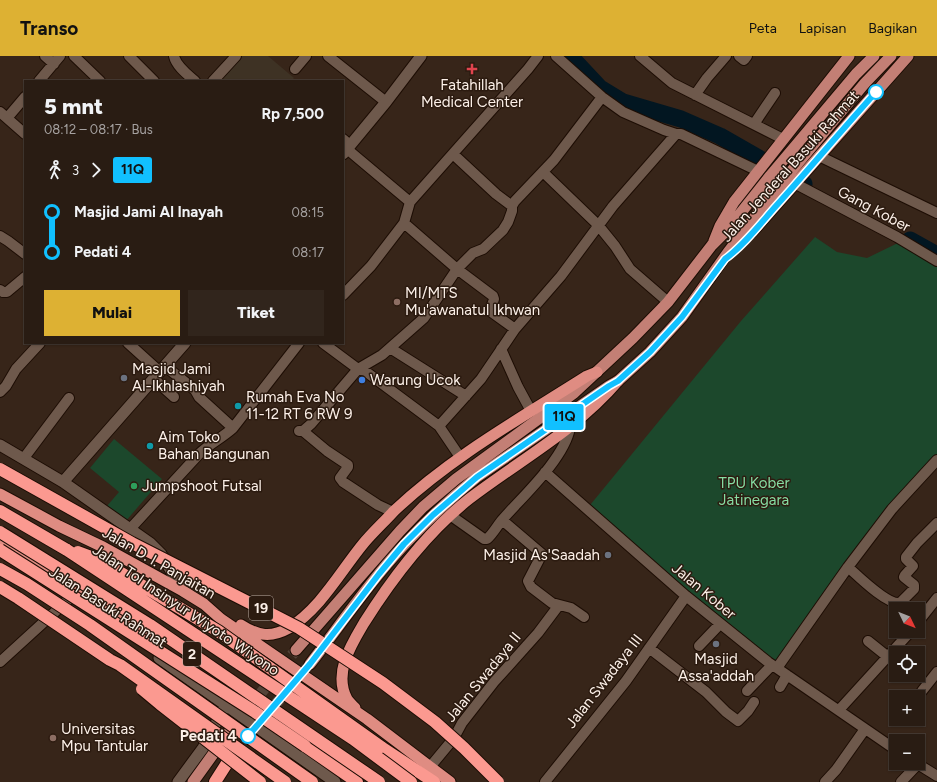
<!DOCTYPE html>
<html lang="id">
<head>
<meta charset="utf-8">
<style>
  :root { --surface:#291c13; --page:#31251c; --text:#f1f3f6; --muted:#a5a1a0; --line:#453a33; --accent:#ddb133 }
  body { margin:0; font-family:Figtree,sans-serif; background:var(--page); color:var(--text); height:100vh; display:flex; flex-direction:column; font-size:15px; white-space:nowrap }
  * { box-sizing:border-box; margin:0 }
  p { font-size:13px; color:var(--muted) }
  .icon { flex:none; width:22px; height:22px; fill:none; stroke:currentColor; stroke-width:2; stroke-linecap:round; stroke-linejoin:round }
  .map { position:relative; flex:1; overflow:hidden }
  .details { position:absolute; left:24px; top:24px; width:320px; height:264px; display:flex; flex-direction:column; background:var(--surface); border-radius:0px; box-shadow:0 1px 3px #0004,0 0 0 1px var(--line) }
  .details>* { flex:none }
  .badge { padding:0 8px; border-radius:3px; font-size:14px; line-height:26px }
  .needle { width:26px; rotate:133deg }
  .tools { position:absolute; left:889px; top:546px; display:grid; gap:8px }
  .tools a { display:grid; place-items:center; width:36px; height:36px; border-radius:0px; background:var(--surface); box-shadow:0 1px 3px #0004,0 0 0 1px var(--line); font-size:20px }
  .map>.badge { position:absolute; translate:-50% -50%; box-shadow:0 0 0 2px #fff }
  .legs { display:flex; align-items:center; gap:6px; height:44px; padding:0 20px; font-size:13px }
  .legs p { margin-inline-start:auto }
  .overview { display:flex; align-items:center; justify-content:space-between; height:68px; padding:0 20px }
  h1 { font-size:22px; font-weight:800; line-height:30px }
  .primary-button { display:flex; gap:8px; margin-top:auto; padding:8px 20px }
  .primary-button a { flex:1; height:46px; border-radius:0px; background:var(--accent); color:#111; font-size:16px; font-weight:800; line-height:46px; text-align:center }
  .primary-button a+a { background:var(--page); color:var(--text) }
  ul { padding:0 20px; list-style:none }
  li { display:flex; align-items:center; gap:14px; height:40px; font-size:15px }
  li i { display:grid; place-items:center; width:6px; height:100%; margin:0 5px; background:currentColor }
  li i::after { content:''; width:10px; height:10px; margin:-5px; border:3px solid; border-radius:50%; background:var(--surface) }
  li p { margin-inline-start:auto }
  li:first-child i { background:linear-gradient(#0000 50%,currentColor 0) }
  li:last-child i { background:linear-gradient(currentColor 50%,#0000 0) }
  header { display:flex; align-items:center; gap:24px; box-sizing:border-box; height:56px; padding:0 20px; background:var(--accent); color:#111 }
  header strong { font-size:19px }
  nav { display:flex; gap:22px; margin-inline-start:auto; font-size:14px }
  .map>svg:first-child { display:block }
</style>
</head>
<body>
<header>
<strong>Transo</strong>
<nav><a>Peta</a><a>Lapisan</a><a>Bagikan</a></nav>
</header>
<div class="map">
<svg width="937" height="726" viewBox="0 0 937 726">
  <rect width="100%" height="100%" fill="#372519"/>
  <path fill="#3e3224" d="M238 0H268L294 22 291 25H217Z"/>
  <path fill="#1c482c" d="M815 181 837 196 867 202 902 185 937 205V404L892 453 777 612 586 454 741 265Z
    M114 383 162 423 125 466 107 450 119 436 90 412Z"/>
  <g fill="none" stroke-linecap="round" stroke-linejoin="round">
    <path stroke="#021621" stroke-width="17" d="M570 0 600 32 623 46 681 63 697 70 720 80 804 128
      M910 184 937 199"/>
    <path stroke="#554338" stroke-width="11" stroke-dasharray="11 5.5" stroke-linecap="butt" d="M229 676 296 594
      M244 685 310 608"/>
    <g stroke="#1d0d04" stroke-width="12">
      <path id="minor" d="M45 0 54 8
        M74 0 100 25
        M129 0 154 25
        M174 0C176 10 188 19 195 25
        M328 0 386 46
        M556 0 602 41 623 56 664 74 676 78H681L758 115
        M640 0 672 27 783 83
        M739 0 744 4 747 0
        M295 13 306 0
        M39 25 60 0
        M213 25 236 0
        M695 39 707 22 726 0
        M0 56 25 78
        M8 61 25 41
        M754 68 775 37
        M343 83 350 89
        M347 93 410 146
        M453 98 496 138 512 150
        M819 100 937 157
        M543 116 598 169 615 190 630 213 668 246
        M796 128 897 181 937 205
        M404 167 457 213 493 240 494 243 490 255 515 273
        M0 180 8 185 25 198
        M0 234 3 236H7L25 221
        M343 239 371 210 404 167 410 146 528 13 538 0
        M128 287 160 316
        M323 287 358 313 365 315 439 370 460 401
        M390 292 466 340
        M501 293 518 331 531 355
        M165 310 195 334 199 341 233 372
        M154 323 174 341
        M0 336 6 330 16 313 40 287
        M439 370 481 323 515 273 561 220 613 150 676 78
        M299 375H303L311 368 358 313 382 299 424 262 457 213 473 197 483 193 503 174 508 166 512 155V150L515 145 554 104 602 41
        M303 375 327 395 348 409V411L340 422 343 426 378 449 393 456
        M24 402 69 342
        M545 416 686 540 768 606 896 694
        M450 459 484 483H487C493 478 497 470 502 464 523 440 564 403 570 372
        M502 464 542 498 528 525 531 531 552 547 571 552 584 561
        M130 473 199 398C209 388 222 382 233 372L299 287
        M848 511C857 519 887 549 900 547L914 533V529L904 521 905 519 913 510 906 503V501L917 487 937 467
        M918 566 937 542
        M868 585 888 601
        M699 590 720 568
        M649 592 706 636 726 656 738 665 748 655 754 646
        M0 606 68 544
        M777 612 848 511 892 453 937 404
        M780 631 787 619
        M747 635 772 609
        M922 635 937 616
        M839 654 911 575
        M916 707 937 720
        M430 711 454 682 462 667 494 626 538 577 559 549
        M545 726 626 625 686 540
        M825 726 836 714 865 673
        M901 726 918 708"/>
    </g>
    <g stroke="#1d0d04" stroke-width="13">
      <path id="tertiary" d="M343 98 386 46 421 0
        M0 389 63 426 150 487 161 498 183 535
        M63 426 185 287
        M159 602 335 726
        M178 726 203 692 223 654"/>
    </g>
    <g stroke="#1d0d04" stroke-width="13">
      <path id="primary" d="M752 176 908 0
        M714 185 720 170 734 146 849 0
        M296 594 400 475 423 451 456 423 574 337 633 282 668 246 712 189 728 173 770 120 856 18 874 0
        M310 608C341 568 370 525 405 488 427 464 451 442 477 421L609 330 618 325 650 296 682 261 729 195 773 137 865 27 891 0
        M193 726 229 676"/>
    </g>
    <g stroke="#1d0d04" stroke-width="13">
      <path id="trunk" d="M0 438 59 470 103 491 183 535 204 548 221 563 367 663 450 726
        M0 487 159 582
        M241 569C258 580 271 582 289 572 321 552 340 516 363 488 372 477 384 466 394 455 451 401 521 362 587 320L597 316
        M355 652C352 649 349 646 347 643 333 617 351 589 364 567 393 521 426 477 469 443 520 404 575 375 618 325
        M286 669 319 693"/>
    </g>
    <g stroke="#1d0d04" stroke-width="14">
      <path id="motorway" d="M0 455 67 494
        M305 690 357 726
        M381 691 434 726
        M215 726 229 704"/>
    </g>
    <use href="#minor" stroke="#6e594c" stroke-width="10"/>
    <use href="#tertiary" stroke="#6e594c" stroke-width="11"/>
    <use href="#primary" stroke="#c37f75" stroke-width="11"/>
    <use href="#trunk" stroke="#df8c82" stroke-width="11"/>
    <use href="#motorway" stroke="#fb9990" stroke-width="12"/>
    <g stroke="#1d0d04" stroke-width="14" stroke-linecap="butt">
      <path id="motorway-bridge" d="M0 413 132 487 299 572 383 627 435 666 464 692 498 726
        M0 476 150 569 379 726
        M0 494 255 656 305 690
        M67 494 353 683 411 726
        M78 496 94 502 111 511 218 575 381 691
        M0 513 27 528 90 569 312 726
        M0 531 18 542 110 604 120 609 285 726
        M142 633 160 648 260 726"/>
    </g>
    <use href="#motorway-bridge" stroke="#fb9990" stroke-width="12"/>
  </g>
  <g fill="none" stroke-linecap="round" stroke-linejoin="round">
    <g stroke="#fff" stroke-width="9">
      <path id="line-1" d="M248 680 310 608 379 518 404 488 433 459 477 421 609 330 618 325 650 296 682 261 725 203C744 189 760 168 776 150 809 113 842 74 876 36"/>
    </g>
    <use href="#line-1" stroke="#11c0ff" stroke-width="6"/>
  </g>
  <path fill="#e0444e" stroke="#2c1b10" stroke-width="1.5" d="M470 7h4v4h4v4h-4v4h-4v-4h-4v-4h4z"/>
  <g fill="#fff" stroke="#11c0ff" stroke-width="2">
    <circle cx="876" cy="36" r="7"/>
    <circle cx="248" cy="680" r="7"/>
  </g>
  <g fill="#8d6e63" stroke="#2c1b10" stroke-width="1.5">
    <circle cx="397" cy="246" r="4"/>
    <circle cx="53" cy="682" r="4"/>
  </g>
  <g fill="#6b7280" stroke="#2c1b10" stroke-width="1.5">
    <circle cx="124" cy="322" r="4"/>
    <circle cx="608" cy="499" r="4"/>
    <circle cx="716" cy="588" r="4"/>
  </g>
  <circle fill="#3f7fe0" stroke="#2c1b10" stroke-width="1.5" cx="362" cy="324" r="4"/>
  <g fill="#0f9aa8" stroke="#2c1b10" stroke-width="1.5">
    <circle cx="238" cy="350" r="4"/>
    <circle cx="150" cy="390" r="4"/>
  </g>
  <circle fill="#2e9e5b" stroke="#2c1b10" stroke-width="1.5" cx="134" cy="430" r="4"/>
  <g text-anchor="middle" stroke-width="3" stroke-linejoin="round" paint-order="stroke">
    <g fill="#2c1b10" stroke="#beb0a7" stroke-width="1">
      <rect x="249" y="540" width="24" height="24" rx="3"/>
      <rect x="183" y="586" width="18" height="24" rx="3"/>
    </g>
    <g font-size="14" font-weight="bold" fill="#fcf0e8">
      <text x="261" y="557">19</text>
      <text x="192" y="603">2</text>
    </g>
    <g font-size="15" fill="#fcf0e8" stroke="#2c1b10" text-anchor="start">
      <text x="472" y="34" text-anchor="middle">Fatahillah<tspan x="472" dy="17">Medical Center</tspan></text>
      <text x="405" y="242">MI/MTS<tspan x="405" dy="17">Mu'awanatul Ikhwan</tspan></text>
      <text x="132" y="318">Masjid Jami<tspan x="132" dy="17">Al-Ikhlashiyah</tspan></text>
      <text x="370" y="329">Warung Ucok</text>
      <text x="246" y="346">Rumah Eva No<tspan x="246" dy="17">11-12 RT 6 RW 9</tspan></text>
      <text x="158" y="386">Aim Toko<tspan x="158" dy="17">Bahan Bangunan</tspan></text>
      <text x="142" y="435">Jumpshoot Futsal</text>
      <text x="600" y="504" text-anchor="end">Masjid As'Saadah</text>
      <text x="716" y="608" text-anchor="middle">Masjid<tspan x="716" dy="17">Assa'addah</tspan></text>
      <text x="61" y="678">Universitas<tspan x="61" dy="17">Mpu Tantular</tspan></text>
    </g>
    <g font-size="15" fill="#fcf0e8" stroke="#2c1b10">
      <text transform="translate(790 110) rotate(-48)" y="5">Jalan Jenderal Basuki Rahmat</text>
      <text transform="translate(874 153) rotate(28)" y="5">Gang Kober</text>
      <text transform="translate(159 507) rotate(30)" y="5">Jalan D. I. Panjaitan</text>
      <text transform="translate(704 535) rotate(40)" y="5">Jalan Kober</text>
      <text transform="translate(108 551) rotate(33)" y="5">Jalan Basuki Rahmat</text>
      <text transform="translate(186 554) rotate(34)" y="5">Jalan Tol Insinyur Wiyoto Wiyono</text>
      <text transform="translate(483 621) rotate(-51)" y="5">Jalan Swadaya II</text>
      <text transform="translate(604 625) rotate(-52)" y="5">Jalan Swadaya III</text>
    </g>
    <g font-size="15" fill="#86dda3" stroke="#2c1b10">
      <text x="754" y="432">TPU Kober<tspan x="754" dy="17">Jatinegara</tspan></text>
    </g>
    <g font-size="15" font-weight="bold" fill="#fcf0e8" stroke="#2c1b10" text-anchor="end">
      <text x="237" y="685">Pedati 4</text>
    </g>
  </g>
</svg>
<div class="tools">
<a><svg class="needle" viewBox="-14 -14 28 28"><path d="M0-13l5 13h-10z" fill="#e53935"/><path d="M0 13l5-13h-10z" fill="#a5a1a0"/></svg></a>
<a><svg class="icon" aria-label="locate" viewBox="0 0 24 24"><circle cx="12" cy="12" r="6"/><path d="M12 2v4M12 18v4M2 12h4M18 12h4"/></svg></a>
<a>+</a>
<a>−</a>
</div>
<b class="badge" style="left:564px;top:361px;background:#11c0ff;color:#111">11Q</b>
<section class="details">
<div class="overview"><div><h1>5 mnt</h1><p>08:12 – 08:17 · Bus</p></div><b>Rp 7,500</b></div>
<div class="legs"><svg class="icon" aria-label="walk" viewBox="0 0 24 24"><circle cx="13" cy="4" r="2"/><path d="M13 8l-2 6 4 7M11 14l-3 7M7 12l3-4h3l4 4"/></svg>3<svg class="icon" aria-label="forward" viewBox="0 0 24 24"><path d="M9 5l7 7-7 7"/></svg><b class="badge" style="background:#11c0ff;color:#111">11Q</b></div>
<ul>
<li><i style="color:#11c0ff"></i><b>Masjid Jami Al Inayah</b><p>08:15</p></li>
<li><i style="color:#11c0ff"></i><b>Pedati 4</b><p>08:17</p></li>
</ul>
<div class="primary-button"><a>Mulai</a><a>Tiket</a></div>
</section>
</div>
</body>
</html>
